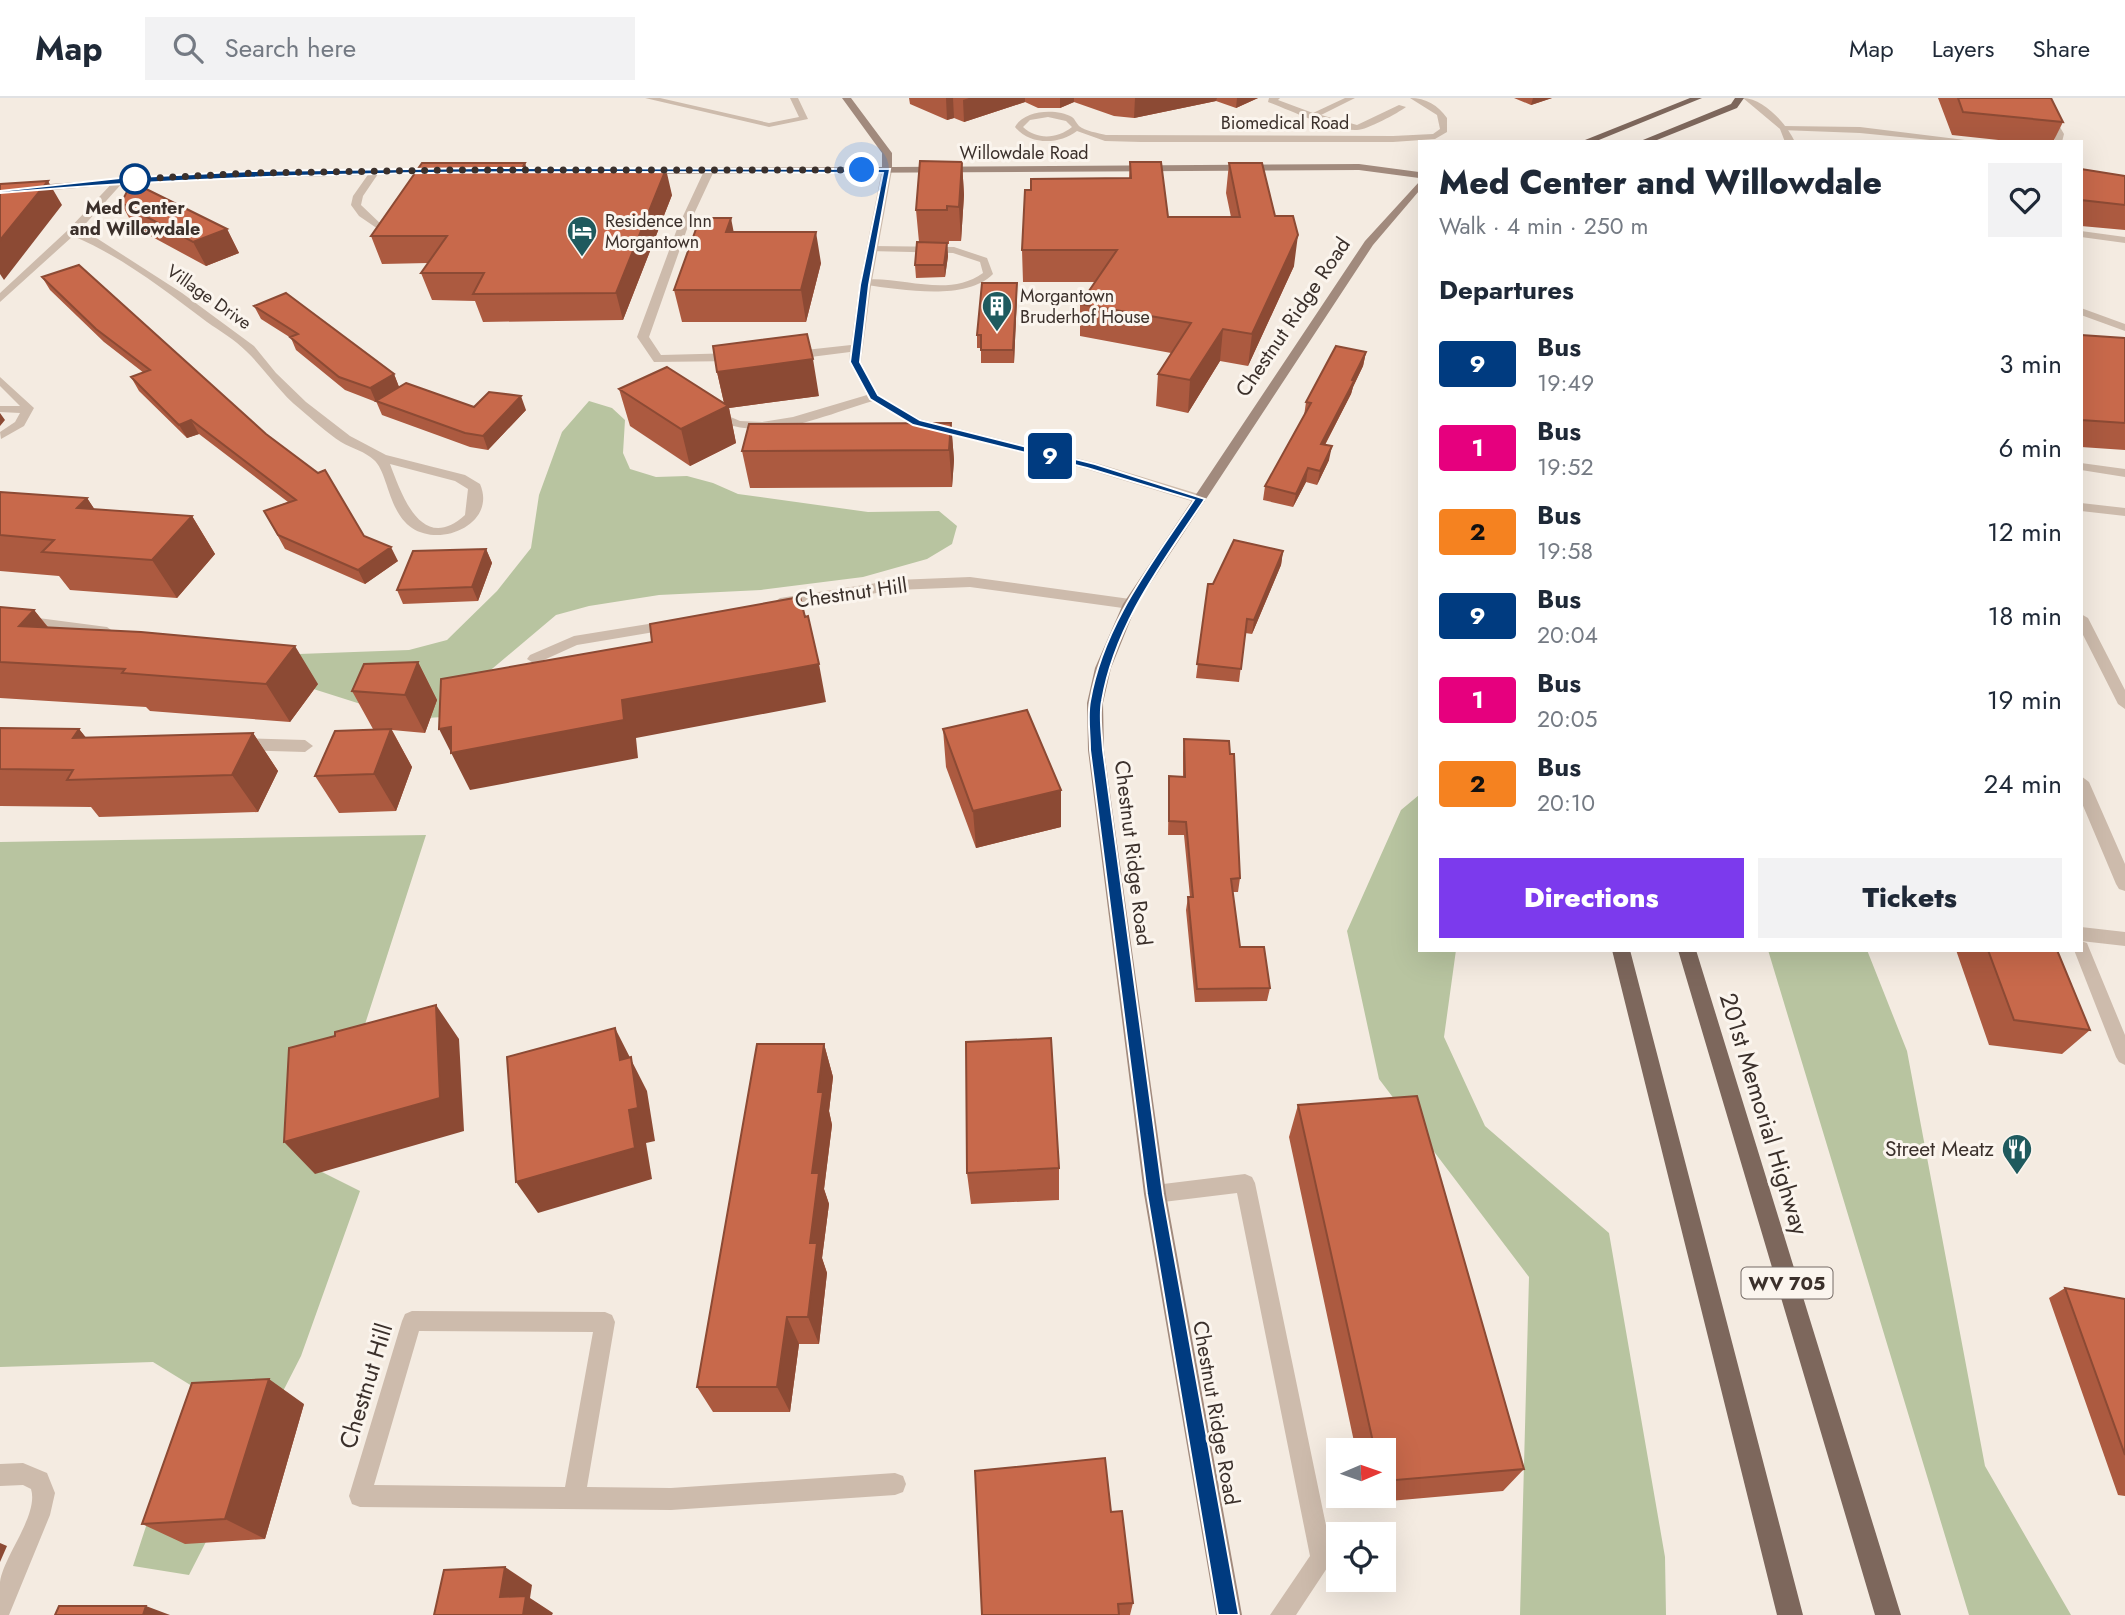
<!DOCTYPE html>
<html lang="en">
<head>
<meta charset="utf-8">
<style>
  :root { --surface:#fff; --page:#f2f2f3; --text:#1f2937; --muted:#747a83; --line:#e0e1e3; --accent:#7c3aed }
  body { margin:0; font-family:Jost,sans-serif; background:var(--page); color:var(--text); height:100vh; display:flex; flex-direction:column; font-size:26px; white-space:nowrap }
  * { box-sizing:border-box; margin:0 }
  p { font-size:23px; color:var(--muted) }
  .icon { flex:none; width:38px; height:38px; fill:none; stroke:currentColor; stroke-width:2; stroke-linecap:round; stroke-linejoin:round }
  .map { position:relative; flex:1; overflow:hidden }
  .sheet { position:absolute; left:1418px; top:42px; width:665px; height:812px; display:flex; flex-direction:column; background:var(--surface); border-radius:0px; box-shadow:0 7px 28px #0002 }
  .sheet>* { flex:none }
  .badge { padding:0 14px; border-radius:5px; font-size:24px; line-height:46px }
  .needle { width:46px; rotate:88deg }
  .fabs { position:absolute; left:1326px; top:1340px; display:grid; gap:14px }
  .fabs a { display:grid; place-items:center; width:70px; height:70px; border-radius:0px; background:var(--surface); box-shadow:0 7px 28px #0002; font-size:35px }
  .you { position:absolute; width:35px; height:35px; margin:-18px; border:5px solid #fff; border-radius:50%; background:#1a73e8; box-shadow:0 0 0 10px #1a73e833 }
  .map>.badge { position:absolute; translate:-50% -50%; box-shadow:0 0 0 4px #fff }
  h2 { padding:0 21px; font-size:26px; line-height:63px }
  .round { display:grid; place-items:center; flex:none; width:74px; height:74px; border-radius:0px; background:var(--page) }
  .summary { display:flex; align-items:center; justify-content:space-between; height:119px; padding:0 21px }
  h1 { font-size:33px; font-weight:800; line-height:52px }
  .action { display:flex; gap:14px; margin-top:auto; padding:14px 21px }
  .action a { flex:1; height:80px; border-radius:0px; background:var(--accent); color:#fff; font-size:28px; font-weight:800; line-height:80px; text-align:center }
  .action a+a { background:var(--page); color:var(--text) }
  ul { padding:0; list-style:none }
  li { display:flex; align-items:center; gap:21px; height:84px; padding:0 21px }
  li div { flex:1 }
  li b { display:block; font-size:26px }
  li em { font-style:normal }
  li .badge { min-width:77px; font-weight:700; text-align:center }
  header { display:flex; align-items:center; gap:42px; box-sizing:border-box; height:98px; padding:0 35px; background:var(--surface); border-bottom:2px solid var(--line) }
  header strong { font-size:33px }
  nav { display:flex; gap:38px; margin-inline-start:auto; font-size:24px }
  .search { width:490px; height:63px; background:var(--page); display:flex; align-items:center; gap:18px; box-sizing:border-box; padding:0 24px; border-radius:0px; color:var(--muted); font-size:26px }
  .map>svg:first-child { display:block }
</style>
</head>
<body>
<header>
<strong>Map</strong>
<div class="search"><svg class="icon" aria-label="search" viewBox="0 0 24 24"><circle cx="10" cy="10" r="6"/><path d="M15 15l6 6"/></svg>Search here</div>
<nav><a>Map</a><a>Layers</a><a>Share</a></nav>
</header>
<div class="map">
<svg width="2125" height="1517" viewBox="0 0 2125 1517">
  <rect width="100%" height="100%" fill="#f4ebe1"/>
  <path fill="#b8c4a0" d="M589 303 612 310 625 322 623 355 630 371 656 379 687 378 713 385 738 396 868 414 939 413 957 428 952 446 927 461 863 479 761 492 659 497 589 508 556 517 486 576 497 616 408 621 263 575 299 556 409 552 447 542 497 493 531 450 539 397 562 334Z
    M1419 697V852H1456L1444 939 1485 1028 1609 1135 1665 1459 1666 1517H1520L1529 1179 1379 981 1347 833 1401 712Z
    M426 737 318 1072 360 1093 301 1258 189 1477 133 1468 192 1288 153 1264 0 1269V744Z
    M1768 852H1867L1907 953 1985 1368 2071 1517H1969Z"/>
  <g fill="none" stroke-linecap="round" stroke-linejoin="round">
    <path fill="#cdbbac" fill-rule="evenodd" d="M645 0H660L769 25 799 19 790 0H798L808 21 769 29Z
      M1269 0H1280L1278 2 1313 15 1345 0H1355L1321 17 1357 27 1399 7 1406 9C1398 15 1367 32 1357 32 1331 33 1293 13 1268 4Z
      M1410 0C1426 0 1438 7 1447 20V34L1435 41 1393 44H1141L1105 43 1077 33C1059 47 1030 47 1015 29 1024 12 1056 10 1072 19 1075 21 1076 25 1079 28 1085 33 1098 35 1106 37L1393 38 1433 36 1440 31 1437 17ZM1048 19 1066 23 1072 29C1057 41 1037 42 1023 29L1030 22Z
      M2035 0H2043L2064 36 2062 44H2054L2056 36Z
      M1784 28 1860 29 1981 44H1950L1860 35 1781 32 1780 30Z
      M872 148 954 149 987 160 993 176C965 204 901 191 865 187L860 184 862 182C901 177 947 201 983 175L980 164 953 155 869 153V149Z
      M0 279 34 310 24 328 1 341 0 334 15 324 20 315 0 314V308H20L0 288Z
      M2081 365 2125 371V379L2081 372Z
      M2081 405 2125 410V418L2081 413Z
      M2081 516 2088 520 2125 592V611L2118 606 2081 533Z
      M2081 829 2125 834V848L2081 843Z
      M2081 843 2087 845 2089 850 2125 937V967L2119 964 2116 959 2074 852H2081Z
      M1245 1076 1252 1079 1255 1085 1333 1461 1296 1517H1270L1310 1458 1237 1095 1155 1105 1148 1102 1145 1096 1148 1090 1155 1087Z
      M412 1213 605 1214 612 1217 615 1224 587 1389 671 1390 895 1375 903 1378 906 1386 903 1394 895 1397 671 1412 360 1409 352 1406 349 1398 402 1223 405 1216ZM419 1233 593 1234 565 1389 374 1387Z
      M23 1365 47 1375 55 1395 50 1417 9 1517H0C0 1506 0 1494 0 1484 4 1457 39 1417 31 1391L23 1387 0 1388V1366Z"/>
    <path fill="#cdbbac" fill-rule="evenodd" d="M1743 0C1763 0 1787 26 1795 44H1785L1780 31Z
      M887 69 892 72 871 188 861 264 879 297 920 321 1096 365 1205 398V404H1195L1086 371 912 327 873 303C818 319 762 348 708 318V312L712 311 740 323 762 324 793 319 867 297 849 264 850 254 787 262 781 258 787 254 851 247 859 188 882 72Z
      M709 70 714 73 687 131 649 239 661 257 738 255 744 259 738 263 654 264 637 239 677 131 704 73Z
      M372 71 380 73 363 98 361 107 383 128 378 131 359 118 351 107 353 98Z
      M117 80 125 82 79 133 98 141 182 195 254 248 276 275 306 304 350 338 386 357 465 377 480 386C497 425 442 450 412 430 388 414 388 374 374 362 366 354 351 350 341 344 327 335 313 322 300 311 278 293 265 271 246 253 235 242 220 233 207 224 166 193 121 158 73 138L0 204V195L68 132ZM390 366 455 383 468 391 465 417C422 456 402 398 390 366Z
      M2081 133 2125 139V145L2081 139Z
      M2081 210 2125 226V233L2081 217Z
      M970 479 1130 501 1137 506 1130 511 970 489 896 492 780 510 773 505 780 500 896 482Z
      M0 515 107 529 114 534 107 539 0 525Z
      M673 522 680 527 678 530 577 547 535 566 527 561 530 557 574 538Z
      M238 640 305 642 313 648 305 654 238 652 230 646Z
      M2081 678 2089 684 2125 766V793L2119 791 2116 786 2081 703Z"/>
    <path fill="#a18a7d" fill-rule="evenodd" d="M842 0H851L892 55V69L1359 66 1419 74V80L1359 72 643 76 638 73 643 70 882 69V55Z
      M440 70 445 73 443 75 179 82 0 96V90L179 76Z
      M1419 84V93L1373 147 1137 506 1111 570 1103 605 1104 652 1166 1096 1242 1517H1216L1144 1096 1088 652 1087 605 1095 570 1123 506 1365 143Z"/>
    <path fill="#7d675c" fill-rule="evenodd" d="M1690 0H1702L1594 44H1580Z
      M1735 0H1744L1737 10 1652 44H1638L1731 6Z
      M1612 852H1630L1803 1517H1777Z
      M1678 852H1696L1901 1517H1875Z"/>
  </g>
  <path fill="#ac5a40" d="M909 0H1258L1236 10 1216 3 1134 20 1114 18 1074 4 1060 10H1038L1025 4 964 24 954 20 947 22 910 6Z
    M1514 0H1552L1531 7Z
    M1938 0H2051L2063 24 2053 44H2017L1952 37Z
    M962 64 964 97 961 143H949V146H947L948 158 945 179 916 180 915 167 919 144 916 112Z
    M1130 64 1168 119H1231L1226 95 1229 65 1275 118 1294 168 1248 268 1220 263 1188 315 1156 308 1158 276 1171 255 1080 238V206L1095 184H1023L1022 152 1031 92 1129 80Z
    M2081 71 2125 78V132L2081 128Z
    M528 72 672 97 623 222 483 224 475 203 432 202 421 175 428 165 382 166 371 138Z
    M121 105 227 131 239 155 206 168 134 129Z
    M733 134 821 165 806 224H682L674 192Z
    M42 179 364 438 398 463 365 486 285 451 264 413 288 404 199 336 187 340 139 293 131 279 144 275 104 244 50 192Z
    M1017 198 1014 265H981V250H977V237Z
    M254 208 394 276 399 289 376 304 345 292 296 252 291 240 261 221Z
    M2081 237 2125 240V352L2081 349Z
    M1366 254 1363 268 1353 289 1351 296 1325 347 1329 362 1317 387 1306 384 1293 409 1263 402 1265 388 1304 318 1306 304Z
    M717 274 819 298 729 310 736 345 690 368 630 328 619 291 724 305Z
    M376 303 474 309 526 312 488 352 470 349 382 317Z
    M951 325 954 362 952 389 750 390 742 353Z
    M0 394 87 400 94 411 192 418 215 456 177 500 70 492 59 478 0 473Z
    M486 451 492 465 478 503 403 506 397 492Z
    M1283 453 1281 467 1252 536 1245 535 1239 584 1196 580 1208 486H1213Z
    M0 509 34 512 48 529 318 586 290 624 150 613 146 609 0 600Z
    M418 564 437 602 425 635 392 632 412 669 396 713 339 715 315 678 381 631H373L352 593Z
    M0 630 79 631 86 640 253 635 278 673 258 714 99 719 91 709 0 708Z
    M943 631 1061 692V729L976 750 946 669Z
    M1184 641 1240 780 1238 794H1233L1240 849 1270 890 1267 903 1195 904 1186 812 1188 799H1190L1184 737H1168L1169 678 1183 679V655Z
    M1956 852H2057L2090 932 2062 956 1989 947Z
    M824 946 833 979 829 1013 832 1027 824 1091 829 1106 822 1160 827 1175 819 1246H799L790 1314H713L697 1289Z
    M1298 1007 1524 1371 1503 1393 1367 1405 1365 1398H1384V1353H1356L1289 1039Z
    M1059 1070V1102L971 1106 967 1075Z
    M2065 1190 2125 1201V1398L2118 1397 2049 1200Z
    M304 1306 265 1441 185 1446 142 1426Z
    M1111 1414 1133 1505 1130 1517H982Z"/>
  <path fill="#8c4a34" d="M946 0H953L954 20 947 22Z
    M969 0H1025V4L964 24 963 2Z
    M1060 0H1074V4L1060 10Z
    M1135 0H1217L1216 3 1134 20Z
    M1237 0H1258L1236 10Z
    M1533 0H1552L1531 7Z
    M962 64 964 97 961 143 959 109Z
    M525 65 533 91 521 72Z
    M666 71 672 97 623 222 616 195Z
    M48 83 62 107 4 182 0 176V142Z
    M731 120 737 151 726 134Z
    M227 131 239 155 206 168 193 144Z
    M816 134 821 165 806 224 801 192Z
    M1298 137 1294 168 1248 268 1252 236Z
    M947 145 948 158 945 179 944 167Z
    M1017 185V198L1014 265 1013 252Z
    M1223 231 1220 263 1188 315 1190 282Z
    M1366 254 1363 268 1353 289 1351 296 1318 360 1321 346Z
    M813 261 819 298 729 310 736 345 690 368 681 331 725 309 717 274Z
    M394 276 399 289 376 304 370 290Z
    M521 298 526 312 488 352 483 338Z
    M0 315 5 322 0 328Z
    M191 322 199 336 187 340 179 327Z
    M951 325 954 362 952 389 949 352Z
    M1332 348 1329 362 1317 387 1320 373Z
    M1308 370 1306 384 1293 409 1296 396Z
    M87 400 112 437 77 410Z
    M192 418 215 456 177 500 152 462Z
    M391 449 398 463 365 486 358 472Z
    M486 451 492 465 478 503 472 489Z
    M1283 453 1281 467 1252 536 1254 522Z
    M34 512 64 550 19 528Z
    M295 548 318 586 290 624 266 586Z
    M418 564 437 602 425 635 405 597Z
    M819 566 826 604 636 640 638 660 470 692 439 631 622 602Z
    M79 631 110 669 73 640Z
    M391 631 412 669 396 713 374 676Z
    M253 635 278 673 258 714 232 677Z
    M1061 692V729L976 750 973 713Z
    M436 907 459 941 464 1033 315 1076 284 1044Z
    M615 930 647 993 655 1043 646 1045 652 1081 538 1115 516 1084 620 962Z
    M824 946 833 979 829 1013 832 1027 824 1091 829 1106 822 1160 827 1175 819 1246 808 1219 812 1075 818 994Z
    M787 1219 799 1246 790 1314 777 1289Z
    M269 1281 304 1306 265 1441 225 1421Z
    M0 1445 7 1448 0 1464Z
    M505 1469 532 1487 530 1500 553 1515 552 1517H523L500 1499Z
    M146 1508 170 1517H143Z"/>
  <path fill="#c8694b" stroke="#8c4a34" stroke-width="2" d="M1958 0H2051L2063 24 1963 14Z
    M920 63 962 64 959 109 947 108V112H916Z
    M1130 64H1161L1168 119H1240L1229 65H1262L1275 118H1293L1298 137 1252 236 1223 231 1190 282 1158 276 1191 225 1080 206 1117 152H1022L1025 92H1031V81L1131 80Z
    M422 65H525L521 72 666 71 616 195 473 196 484 175H421L447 138H371Z
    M2081 71 2125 78V107L2081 102Z
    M48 83 0 142V86Z
    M132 84 227 131 193 144 121 105Z
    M700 120H731L726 134H816L801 192H674Z
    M917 144 947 145 944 167H915Z
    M79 167 266 336 318 375 325 372 364 438 391 449 358 472 278 437 264 413 296 402 191 322 179 327 131 279 150 272 96 231 42 179Z
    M982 185H1017L1013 252H981V237H977Z
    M286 195 394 276 370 290 339 279 290 239 298 236 254 208Z
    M807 236 813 261 717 274 713 248Z
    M2081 237 2125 240V325L2081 322Z
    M1336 248 1366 254 1352 282 1354 283 1321 346 1332 348 1320 373 1308 370 1296 396 1265 388 1311 305 1306 304Z
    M667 269 728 308 681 331 619 291Z
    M406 285 474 309 489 294 521 298 483 338 465 335 376 303Z
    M951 325 949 352 742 353 749 326Z
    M0 394 87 400 77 410 192 418 152 462 42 454 54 442 0 437Z
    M1234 442 1283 453 1254 522 1247 521 1241 571 1197 566 1208 486H1213Z
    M486 451 472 489 397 492 413 453Z
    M800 499 805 519 808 518 819 566 622 602 624 622 451 655V629L439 631 441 581 652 544 650 526Z
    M0 509 34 512 19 528 141 534 295 548 266 586 122 575 125 571 0 564Z
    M418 564 405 597 352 593 364 566Z
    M1027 612 1061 692 973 713 943 631Z
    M0 630 79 631 73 640 253 635 232 677 67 682 73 672 0 671Z
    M391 631 374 676 315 678 335 633Z
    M1184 641 1229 643 1230 656H1234L1240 780 1231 781 1240 849H1264L1270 890 1197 891 1188 799H1193L1186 724 1169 723V678L1185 679Z
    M1988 852H2057L2090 932 2014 922Z
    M436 907 440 1000 284 1044 289 950 335 938V934Z
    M615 930 620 962 631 959 638 1010 629 1012 635 1050 516 1084 507 959Z
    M1051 940 1059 1070 967 1075 966 944Z
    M757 946H824L818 994H823L812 1075H819L810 1145H817L808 1219H787L777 1289H697Z
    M1417 998 1524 1371 1384 1383V1353H1375L1298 1007Z
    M2065 1190 2125 1201V1357Z
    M269 1281 225 1421 142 1426 192 1285Z
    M1105 1360 1111 1414 1122 1413 1133 1505 1118 1506 1119 1517H982L975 1373Z
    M505 1469 500 1499 526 1498 523 1517H434L444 1472Z
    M59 1508H146L143 1517H55Z"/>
  <path fill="#003b80" stroke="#fff" stroke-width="2" d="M486 70 890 71 869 187 860 264 878 297 920 322 1095 366 1205 401C1163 464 1115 526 1102 603 1099 618 1102 636 1103 652L1163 1096 1239 1517H1218L1147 1096 1090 652C1090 636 1087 618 1090 603 1103 527 1152 465 1194 402L1087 370 913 327 870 301 850 264 860 187 883 75C588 74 294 69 0 95V93L120 80 252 73Z"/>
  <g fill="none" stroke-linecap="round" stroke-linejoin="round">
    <path stroke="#3b302b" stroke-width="7" stroke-dasharray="0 12.6" d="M135 81 252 75 458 72H862"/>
  </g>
  <defs>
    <g id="hotel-pin" transform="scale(1.575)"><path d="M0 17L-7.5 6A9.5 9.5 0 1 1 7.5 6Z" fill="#1f5a5e" stroke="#fbf5ee"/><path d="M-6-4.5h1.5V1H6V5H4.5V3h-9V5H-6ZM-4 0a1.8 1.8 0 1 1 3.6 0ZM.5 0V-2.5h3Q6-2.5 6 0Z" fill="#fff"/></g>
    <g id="building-pin" transform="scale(1.575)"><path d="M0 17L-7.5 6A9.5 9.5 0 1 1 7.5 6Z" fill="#1f5a5e" stroke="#fbf5ee"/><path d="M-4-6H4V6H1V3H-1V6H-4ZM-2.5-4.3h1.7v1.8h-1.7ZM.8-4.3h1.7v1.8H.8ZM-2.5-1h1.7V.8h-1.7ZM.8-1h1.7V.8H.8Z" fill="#fff"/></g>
    <g id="restaurant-pin" transform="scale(1.575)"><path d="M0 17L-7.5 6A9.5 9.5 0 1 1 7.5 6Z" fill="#1f5a5e" stroke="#fbf5ee"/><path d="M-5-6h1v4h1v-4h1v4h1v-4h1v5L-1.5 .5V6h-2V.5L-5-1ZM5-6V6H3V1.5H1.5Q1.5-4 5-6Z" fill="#fff"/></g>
  </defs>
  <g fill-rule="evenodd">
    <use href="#hotel-pin" x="582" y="133"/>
    <use href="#building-pin" x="997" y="208"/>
    <use href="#restaurant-pin" x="2017" y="1051"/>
  </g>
  <circle fill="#fff" stroke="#003b80" stroke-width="3.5" cx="135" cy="81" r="14"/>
  <g text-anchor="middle" stroke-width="6" stroke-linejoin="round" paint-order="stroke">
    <g font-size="18" fill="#3b302b" stroke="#fbf5ee">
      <text x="1285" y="31">Biomedical Road</text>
      <text x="1024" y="61">Willowdale Road</text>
      <text transform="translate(209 199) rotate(35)" y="6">Village Drive</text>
    </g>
    <g font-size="18" font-weight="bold" fill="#3b302b" stroke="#fbf5ee">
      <text x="135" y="116">Med Center<tspan x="135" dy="21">and Willowdale</tspan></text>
    </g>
    <g font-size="18" fill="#3b302b" stroke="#fbf5ee" text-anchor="start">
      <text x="605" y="129">Residence Inn<tspan x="605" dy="21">Morgantown</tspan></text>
      <text x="1020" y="204">Morgantown<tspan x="1020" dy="21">Bruderhof House</tspan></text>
    </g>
    <rect fill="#fbf5ee" stroke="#756b66" stroke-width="2" x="1741.5" y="1169.5" width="91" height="31" rx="5"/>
    <g font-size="19" font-weight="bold" fill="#3b302b">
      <text x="1787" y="1192">WV 705</text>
    </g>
    <g font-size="21" fill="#3b302b" stroke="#fbf5ee">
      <text transform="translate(1293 219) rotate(-56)" y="7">Chestnut Ridge Road</text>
      <text transform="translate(851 495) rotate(-8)" y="7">Chestnut Hill</text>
      <text transform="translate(1133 755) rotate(83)" y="7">Chestnut Ridge Road</text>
      <text transform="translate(1216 1315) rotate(80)" y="7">Chestnut Ridge Road</text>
    </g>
    <g font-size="21" fill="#3b302b" stroke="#fbf5ee" text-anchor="end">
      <text x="1994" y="1058">Street Meatz</text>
    </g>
    <g font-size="24" fill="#3b302b" stroke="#fbf5ee">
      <text transform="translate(1764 1016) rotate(73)" y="8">201st Memorial Highway</text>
      <text transform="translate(366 1288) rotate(-73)" y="8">Chestnut Hill</text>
    </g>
  </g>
</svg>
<div class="fabs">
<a><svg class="needle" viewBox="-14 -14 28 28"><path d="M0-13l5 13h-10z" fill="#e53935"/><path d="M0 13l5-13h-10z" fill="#747a83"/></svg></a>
<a><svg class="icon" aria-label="locate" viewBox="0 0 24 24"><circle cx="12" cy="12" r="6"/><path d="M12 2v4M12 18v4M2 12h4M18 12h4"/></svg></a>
</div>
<div class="you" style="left:862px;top:72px"></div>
<b class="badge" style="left:1050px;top:358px;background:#003b80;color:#fff">9</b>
<section class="sheet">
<div class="summary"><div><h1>Med Center and Willowdale</h1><p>Walk · 4 min · 250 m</p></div><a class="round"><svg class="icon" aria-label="heart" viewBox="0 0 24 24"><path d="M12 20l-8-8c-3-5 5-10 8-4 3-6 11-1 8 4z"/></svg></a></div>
<h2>Departures</h2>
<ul>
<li><span class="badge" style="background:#003b80;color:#fff">9</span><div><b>Bus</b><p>19:49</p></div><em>3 min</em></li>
<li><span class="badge" style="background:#e6007e;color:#fff">1</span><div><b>Bus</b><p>19:52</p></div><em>6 min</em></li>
<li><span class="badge" style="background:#f58220;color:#111">2</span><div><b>Bus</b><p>19:58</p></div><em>12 min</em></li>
<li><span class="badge" style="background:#003b80;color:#fff">9</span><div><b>Bus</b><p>20:04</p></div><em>18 min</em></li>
<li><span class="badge" style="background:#e6007e;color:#fff">1</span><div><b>Bus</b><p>20:05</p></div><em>19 min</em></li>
<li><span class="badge" style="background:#f58220;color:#111">2</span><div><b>Bus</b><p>20:10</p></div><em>24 min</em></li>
</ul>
<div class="action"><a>Directions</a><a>Tickets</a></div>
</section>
</div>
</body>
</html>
